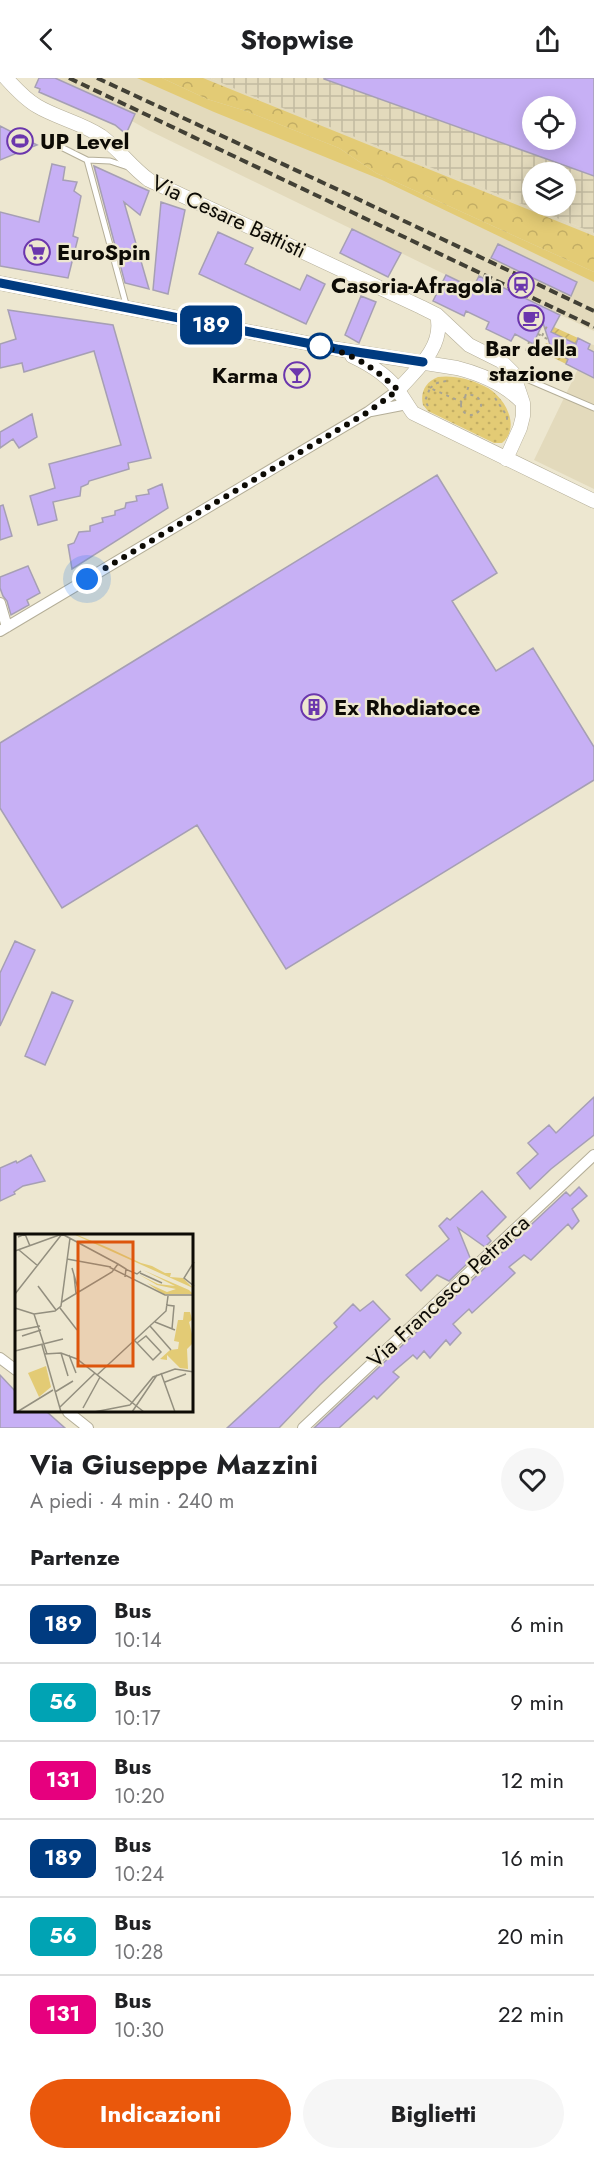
<!DOCTYPE html>
<html lang="it">
<head>
<meta charset="utf-8">
<style>
  :root { --surface:#fff; --page:#f6f6f6; --text:#202124; --muted:#757577; --line:#e0e0e0; --accent:#ea580c }
  body { margin:0; font-family:Jost,sans-serif; background:var(--page); color:var(--text); height:100vh; display:flex; flex-direction:column; font-size:22px; white-space:nowrap }
  * { box-sizing:border-box; margin:0 }
  p { font-size:20px; color:var(--muted) }
  .icon { flex:none; width:33px; height:33px; fill:none; stroke:currentColor; stroke-width:2; stroke-linecap:round; stroke-linejoin:round }
  .map { position:relative; height:1350px; overflow:hidden }
  .details { display:flex; flex-direction:column; background:var(--surface); flex:1 }
  .details>* { flex:none }
  .badge { padding:0 12px; border-radius:9px; font-size:21px; line-height:39px }
  .controls { position:absolute; left:522px; top:18px; display:grid; gap:12px }
  .controls a { display:grid; place-items:center; width:54px; height:54px; border-radius:50%; background:var(--surface); box-shadow:0 3px 15px #0003; font-size:30px }
  .you { position:absolute; width:30px; height:30px; margin:-15px; border:4px solid #fff; border-radius:50%; background:#1a73e8; box-shadow:0 0 0 9px #1a73e833 }
  .map>.badge { position:absolute; translate:-50% -50%; box-shadow:0 0 0 3px #fff }
  h2 { padding:0 30px; font-size:22px; line-height:54px }
  .round { display:grid; place-items:center; flex:none; width:63px; height:63px; border-radius:32px; background:var(--page) }
  .headline { display:flex; align-items:center; justify-content:space-between; height:102px; padding:0 30px }
  h1 { font-size:28px; font-weight:700; line-height:45px }
  .button { display:flex; gap:12px; margin-top:auto; padding:12px 30px }
  .button a { flex:1; height:69px; border-radius:36px; background:var(--accent); color:#fff; font-size:24px; font-weight:700; line-height:69px; text-align:center }
  .button a+a { background:var(--page); color:var(--text) }
  ul { padding:0; list-style:none }
  li { display:flex; align-items:center; gap:18px; height:78px; padding:0 30px; border-top:2px solid var(--line) }
  li div { flex:1 }
  li b { display:block; font-size:22px }
  li em { font-style:normal }
  li .badge { min-width:66px; font-weight:700; text-align:center }
  header { display:flex; justify-content:space-between; align-items:center; height:78px; padding:0 30px; background:var(--surface); font-size:27px; font-weight:700 }
  .map>svg:first-child { display:block }
</style>
</head>
<body>
<header><svg class="icon" aria-label="back" viewBox="0 0 24 24"><path d="M15 5l-7 7 7 7"/></svg>Stopwise<svg class="icon" aria-label="share" viewBox="0 0 24 24"><path d="M12 15V3M7 8l5-5 5 5M5 13v7h14v-7"/></svg></header>
<div class="map">
<svg width="594" height="1350" viewBox="0 0 594 1350">
  <defs>
    <pattern id="industrial-grid" width="8" height="8" patternUnits="userSpaceOnUse" patternTransform="scale(1.5)"><rect width="8" height="8" fill="#e3dabc"/><path d="M0 4h8M4 0v8" fill="none" stroke="#c2baa0"/></pattern>
    <pattern id="forest-crowns" width="20" height="18" patternUnits="userSpaceOnUse" patternTransform="scale(1.5)"><rect width="20" height="18" fill="#e3cb75"/><path d="M2 6a3 3 0 1 1 6 0M12 15a3 3 0 1 1 6 0" fill="none" stroke="#c2ad64"/></pattern>
    <pattern id="park-dots" width="8" height="8" patternUnits="userSpaceOnUse" patternTransform="scale(1.5)"><rect width="8" height="8" fill="#e3cb75"/><path d="M2 2h.1M6 6h.1" fill="none" stroke="#c2ad64" stroke-width="1.8" stroke-linecap="round"/></pattern>
    <pattern id="garden-furrows" width="10" height="10" patternUnits="userSpaceOnUse" patternTransform="scale(1.5)"><rect width="10" height="10" fill="#e3cb75"/><path d="M-1 1l2-2M0 10L10 0M9 11l2-2" fill="none" stroke="#c2ad64"/></pattern>
  </defs>
  <rect width="100%" height="100%" fill="#ede7d0"/>
  <path fill="#e3dabc" d="M55 0H210L594 155V253L479 198 473 210 148 52Z
    M590 266 594 267V411L534 382Z"/>
  <path fill="url(#industrial-grid)" fill-rule="evenodd" d="M210 0H594V155L245 15ZM532 28H566V62H532ZM532 94H566V128H532Z"/>
  <path fill="#e3cb75" d="M137 0H162L207 21 246 33 339 70 376 95 594 194V204L382 102 214 34Z"/>
  <path fill="url(#forest-crowns)" d="M162 0H203L594 158V194L376 95 339 70 246 33 207 21Z"/>
  <path fill="url(#park-dots)" d="M438 299C453 297 470 301 484 308 504 317 522 348 502 365H494L428 333 423 327C420 315 425 304 438 299Z"/>
  <path fill="url(#garden-furrows)" d="M554 249 578 260 566 286 542 274 546 265 550 266 552 261 549 259Z"/>
  <path fill="#c7b0f5" stroke="#a69fb4" stroke-width="1.5" fill-rule="evenodd" d="M39 0H55L135 36 126 56 115 47 39 14 40 11 35 9Z
    M324 0H594V98L324 1ZM532 28H566V62H532Z
    M0 48 37 67 0 82Z
    M52 86 65 89 63 102 77 104 74 113 81 118 73 158 78 160 68 200 0 188V134L39 144Z
    M94 88 149 113 140 137 124 124 149 211 125 205Z
    M161 124 185 132 168 216 153 212Z
    M352 151 401 175 388 199 340 175Z
    M218 154 253 170 245 186 300 212 307 197 325 206 306 246 199 196Z
    M498 166 577 204 571 218 491 180Z
    M446 197 473 210 479 198 560 237 551 254 576 266 578 260 590 266 588 271 594 274V300L566 286 568 281 552 273 543 245 533 266 515 256 511 263 486 251 489 244 466 233 464 238 433 223Z
    M361 218 376 224 359 265 345 257Z
    M8 232 113 247 151 380 128 385 129 391 89 403 88 406 81 409 80 418 53 424 57 442 38 447 30 418 55 410 49 386 121 367 94 273 24 294 22 285 0 290V266L16 261Z
    M32 336 37 359 19 370 13 361 0 370V354Z
    M437 397 497 495 452 523 496 593 533 570 594 669V702L286 891 197 747 62 830 0 730V665Z
    M162 406 168 430 72 491 68 467 74 465 79 454 90 453V448L103 444 102 440 115 437V433L125 430 126 425 137 423 136 418 149 416 148 412Z
    M3 427 12 458 0 462V428Z
    M28 488 40 515 27 522 29 527 11 537 7 523 3 518 0 510V499Z
    M15 863 35 872 0 948V895Z
    M52 914 73 923 45 987 25 978Z
    M594 1019V1057L551 1091 530 1111 517 1095 538 1076 528 1065 549 1047 556 1055Z
    M31 1077 45 1103 23 1108 14 1114 15 1116 0 1123V1090L16 1083 17 1085Z
    M579 1109 587 1118 572 1131 579 1143 572 1151 568 1146 531 1182 524 1177 509 1189 515 1195 472 1235 469 1231 453 1246 461 1255 450 1267 446 1262 430 1280 424 1273 417 1281 413 1277 393 1294 399 1299 377 1321 374 1318 339 1350H314L566 1114 570 1118Z
    M482 1113 506 1139 487 1158 491 1163 485 1169 458 1150 471 1182 449 1203 437 1197 421 1213 406 1197 449 1161 439 1148 447 1140 450 1142Z
    M373 1223 390 1241 320 1307 279 1350H227L337 1249 334 1245 353 1226 360 1233Z
    M0 1297 16 1314V1334H47L65 1350H0Z"/>
  <g fill="none" stroke-linecap="round" stroke-linejoin="round">
    <g stroke="#b4ae98" stroke-width="7">
      <path id="lane" d="M63 70 87 82 110 83 128 89
        M87 82 127 230
        M517 297 594 330"/>
    </g>
    <g stroke="#b4ae98" stroke-width="12">
      <path id="street" d="M371 333 407 326
        M0 525 7 549
        M0 553 368 334 398 312
        M0 1280 16 1292
        M68 1334 88 1350
        M303 1350 594 1077"/>
    </g>
    <g stroke="#b4ae98" stroke-width="15">
      <path id="secondary" d="M6 0C15 10 25 21 37 28 57 40 82 45 101 58 119 71 131 89 149 102L421 229 437 237 469 267 501 283 513 295 523 325V338L520 350 506 381
        M0 205 337 271 457 290C481 296 505 306 523 325
        M352 278C369 286 389 298 399 314 404 321 408 328 413 335L594 423
        M398 312C417 291 445 268 437 237"/>
    </g>
    <path stroke="#a8a392" stroke-width="2" stroke-dasharray="3 4.5" stroke-linecap="butt" d="M538 256 551 263
      M542 258 548 246
      M526 273 529 264
      M430 310 437 305 446 303
      M461 327a10 10 0 1 1 20 0a10 10 0 1 1-20 0Z
      M465 319 469 307
      M495 320 507 338V343
      M428 328 425 323 430 310 462 324"/>
    <use href="#lane" stroke="#fff" stroke-width="5"/>
    <use href="#street" stroke="#fff" stroke-width="10"/>
    <use href="#secondary" stroke="#fff" stroke-width="14"/>
    <path stroke="#424035" stroke-width="4" stroke-dasharray="9 4.5" stroke-linecap="butt" d="M69 0 594 249
      M97 0 343 114 594 233"/>
  </g>
  <g fill="none" stroke-linecap="round" stroke-linejoin="round">
    <g stroke="#fff" stroke-width="14">
      <path id="line" d="M0 205 337 271 423 284"/>
    </g>
    <use href="#line" stroke="#003b80" stroke-width="9"/>
    <path stroke="#0d0b05" stroke-width="6" stroke-dasharray="0 10.8" d="M87 501 368 334 398 312C371 287 351 274 314 267L320 268"/>
  </g>
  <defs>
    <g id="stadium-ring" transform="scale(1.35)"><circle r="9.5" fill="#ede7d0" stroke="#6b36ad" stroke-width="1.5"/><path d="M0-5a6.5 5 0 1 0 0 10a6.5 5 0 1 0 0-10ZM-3.5-1.8h7v3.6h-7Z" fill="#6b36ad"/></g>
    <g id="supermarket-ring" transform="scale(1.35)"><circle r="9.5" fill="#ede7d0" stroke="#6b36ad" stroke-width="1.5"/><path d="M-6-5.5h2.5l.6 2H6L4.5 2H-2.5L-4.4-4H-6ZM-1.5 3.2a1.3 1.3 0 1 0 .1 0ZM3 3.2a1.3 1.3 0 1 0 .1 0Z" fill="#6b36ad"/></g>
    <g id="station-ring" transform="scale(1.35)"><circle r="9.5" fill="#ede7d0" stroke="#6b36ad" stroke-width="1.5"/><path d="M-3-6H3Q5-6 5-4V2Q5 4 3 4L4.5 6H3L1.5 4h-3L-3 6H-4.5L-3 4Q-5 4-5 2V-4Q-5-6-3-6ZM-3.5-4v3h7v-3ZM-3.5 1v1.5H-2V1ZM2 1v1.5H3.5V1Z" fill="#6b36ad"/></g>
    <g id="cafe-ring" transform="scale(1.35)"><circle r="9.5" fill="#ede7d0" stroke="#6b36ad" stroke-width="1.5"/><path d="M-5.5-4.5H6V0H3Q3 3.5 0 3.5H-2.5Q-5.5 3.5-5.5 0ZM3-3.2v2h1.7v-2ZM-6 4.5H4V6H-6Z" fill="#6b36ad"/></g>
    <g id="bar-ring" transform="scale(1.35)"><circle r="9.5" fill="#ede7d0" stroke="#6b36ad" stroke-width="1.5"/><path d="M-6-5H6L.8 .8V4.5H3.5V6h-7V4.5H-.8V.8Z" fill="#6b36ad"/></g>
    <g id="building-ring" transform="scale(1.35)"><circle r="9.5" fill="#ede7d0" stroke="#6b36ad" stroke-width="1.5"/><path d="M-4-6H4V6H1V3H-1V6H-4ZM-2.5-4.3h1.7v1.8h-1.7ZM.8-4.3h1.7v1.8H.8ZM-2.5-1h1.7V.8h-1.7ZM.8-1h1.7V.8H.8Z" fill="#6b36ad"/></g>
  </defs>
  <g fill-rule="evenodd">
    <use href="#stadium-ring" x="20" y="63"/>
    <use href="#supermarket-ring" x="37" y="174"/>
    <use href="#station-ring" x="521" y="207"/>
    <use href="#cafe-ring" x="531" y="240"/>
    <use href="#bar-ring" x="297" y="297"/>
    <use href="#building-ring" x="314" y="629"/>
  </g>
  <circle fill="#fff" stroke="#003b80" stroke-width="3" cx="320" cy="268" r="12"/>
  <g text-anchor="middle" stroke-width="4.5" stroke-linejoin="round" paint-order="stroke">
    <g font-size="22" font-weight="bold" fill="#0d0b05" stroke="#ede7d0" text-anchor="start">
      <text x="40" y="71">UP Level</text>
      <text x="57" y="182">EuroSpin</text>
      <text x="502" y="215" text-anchor="end">Casoria-Afragola</text>
      <text x="531" y="278" text-anchor="middle">Bar della<tspan x="531" dy="25">stazione</tspan></text>
      <text x="278" y="305" text-anchor="end">Karma</text>
      <text x="334" y="637">Ex Rhodiatoce</text>
    </g>
    <g font-size="22" fill="#0d0b05" stroke="#ede7d0">
      <text transform="translate(229 138) rotate(25)" y="8">Via Cesare Battisti</text>
      <text transform="translate(448 1213) rotate(-43)" y="8">Via Francesco Petrarca</text>
    </g>
  </g>
  <g transform="translate(15 1156)">
    <rect width="178" height="178" fill="#ede7d0"/>
    <path d="M58 0H60L94 14 126 29 137 32 150 39H156L155 43 168 44 178 54ZM128 36 174 56 178 60H148L132 49 152 58 161 55 142 51 123 40 143 50 160 52ZM169 78H175L177 85 178 78V85L174 88 179 108 172 115 173 135 165 134 152 121V126L145 125 155 116 163 115 164 108 159 107 163 86H168Z" fill="#e3cb75"/>
    <path d="M31 132 36 153 24 163 13 139Z" fill="#e3cb75"/>
    <path fill="none" stroke="#938f7f" stroke-width="1.5" d="M47 0 103 30 111 35 110 43M3 3 10 0 15 12M4 16 23 32M0 17 47 0M52 25 96 33M179 28 169 44 179 52M94 33 150 61H179M57 34 64 58M110 35 122 40 126 37M125 39 147 49M59 41 61 60M23 52 41 76M0 60 47 0M47 68 97 38 103 30M151 71 159 72 157 95M0 74 19 80M45 74 62 96M19 80 40 77 46 72 55 4M19 80 32 120M140 88 160 96M135 92 156 116M0 97 25 92M7 102 26 96M119 106 122 109 138 126 146 118 131 102 122 109M27 111 46 178M0 117 48 105M46 119 53 142M29 120 46 119 62 125 129 178M54 121 61 139M146 139 160 178M82 141 151 77 153 62M150 148 171 140M40 158 58 147M115 171 138 143 160 135 179 138M45 173 80 139M68 174 85 143M2 178 38 156M79 178 115 171M117 178 142 141"/>
    <path fill="#dd550c" fill-opacity="0.15" stroke="#dd550c" stroke-width="3" d="M63 8H118V132H63Z"/>
    <rect width="178" height="178" fill="none" stroke="#0d0b05" stroke-width="3"/>
  </g>
</svg>
<div class="controls">
<a><svg class="icon" aria-label="locate" viewBox="0 0 24 24"><circle cx="12" cy="12" r="6"/><path d="M12 2v4M12 18v4M2 12h4M18 12h4"/></svg></a>
<a><svg class="icon" aria-label="layers" viewBox="0 0 24 24"><path d="M12 4l9 5-9 5-9-5zM3 14l9 5 9-5"/></svg></a>
</div>
<div class="you" style="left:87px;top:501px"></div>
<b class="badge" style="left:211px;top:247px;background:#003b80;color:#fff">189</b>
</div>
<section class="details">
<div class="headline"><div><h1>Via Giuseppe Mazzini</h1><p>A piedi · 4 min · 240 m</p></div><a class="round"><svg class="icon" aria-label="heart" viewBox="0 0 24 24"><path d="M12 20l-8-8c-3-5 5-10 8-4 3-6 11-1 8 4z"/></svg></a></div>
<h2>Partenze</h2>
<ul>
<li><span class="badge" style="background:#003b80;color:#fff">189</span><div><b>Bus</b><p>10:14</p></div><em>6 min</em></li>
<li><span class="badge" style="background:#00a3b4;color:#fff">56</span><div><b>Bus</b><p>10:17</p></div><em>9 min</em></li>
<li><span class="badge" style="background:#e6007e;color:#fff">131</span><div><b>Bus</b><p>10:20</p></div><em>12 min</em></li>
<li><span class="badge" style="background:#003b80;color:#fff">189</span><div><b>Bus</b><p>10:24</p></div><em>16 min</em></li>
<li><span class="badge" style="background:#00a3b4;color:#fff">56</span><div><b>Bus</b><p>10:28</p></div><em>20 min</em></li>
<li><span class="badge" style="background:#e6007e;color:#fff">131</span><div><b>Bus</b><p>10:30</p></div><em>22 min</em></li>
</ul>
<div class="button"><a>Indicazioni</a><a>Biglietti</a></div>
</section>
</body>
</html>
